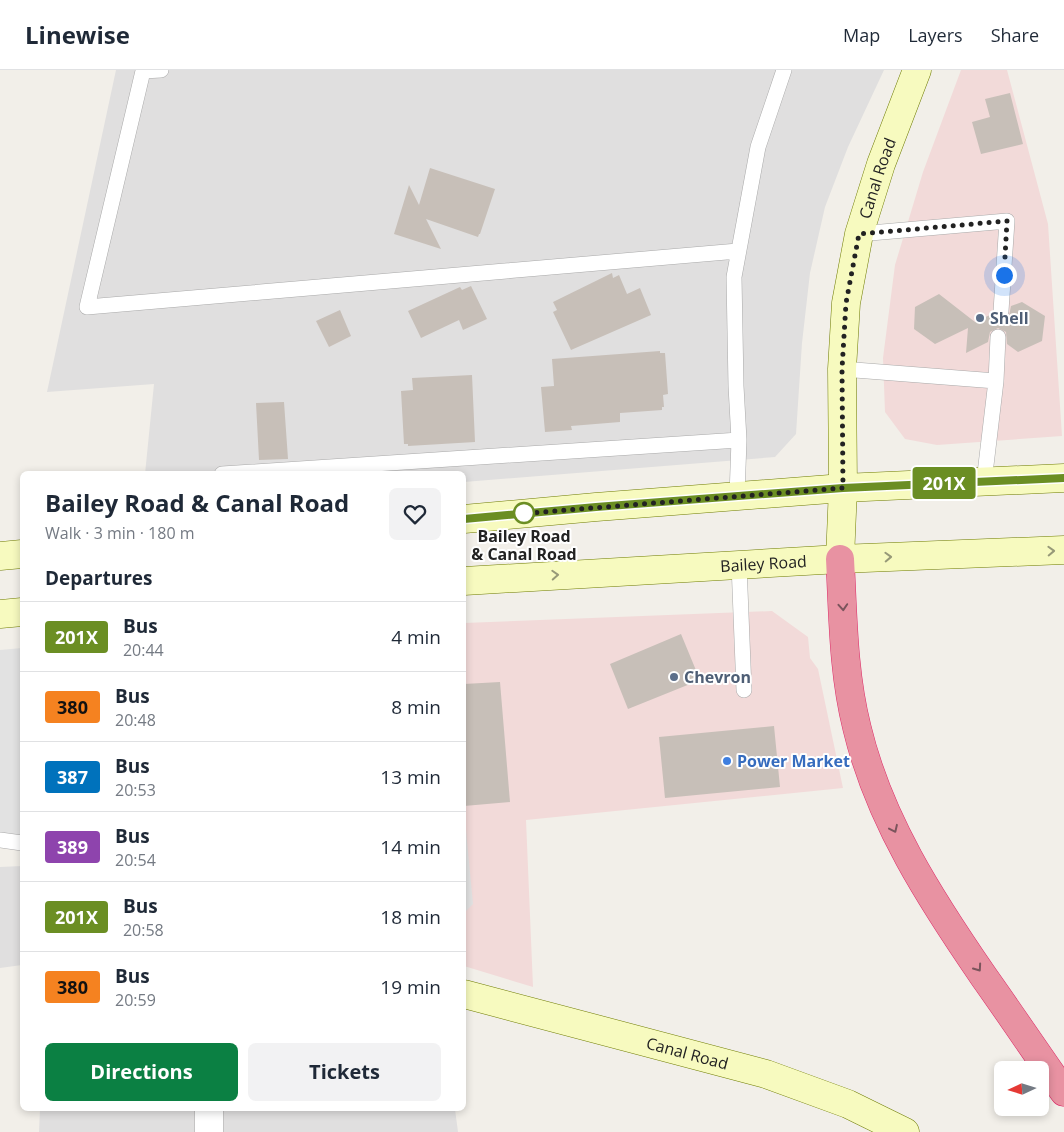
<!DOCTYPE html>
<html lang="en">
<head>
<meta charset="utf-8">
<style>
  :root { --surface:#fff; --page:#f2f2f3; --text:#1f2937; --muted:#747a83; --line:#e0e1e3; --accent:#0b8043 }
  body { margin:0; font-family:"Open Sans",sans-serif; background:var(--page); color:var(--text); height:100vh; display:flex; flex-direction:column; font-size:19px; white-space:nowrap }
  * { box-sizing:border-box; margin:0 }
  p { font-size:16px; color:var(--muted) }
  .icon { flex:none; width:28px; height:28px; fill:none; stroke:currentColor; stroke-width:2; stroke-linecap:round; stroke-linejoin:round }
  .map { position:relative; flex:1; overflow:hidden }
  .side { position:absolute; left:20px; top:401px; width:446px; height:640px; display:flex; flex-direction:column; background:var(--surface); border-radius:8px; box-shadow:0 2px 8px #0003 }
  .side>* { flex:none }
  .badge { padding:0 10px; border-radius:4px; font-size:18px; line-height:32px }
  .needle { width:32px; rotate:266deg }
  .buttons { position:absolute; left:994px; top:991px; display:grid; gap:10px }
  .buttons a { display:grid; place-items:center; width:55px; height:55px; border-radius:8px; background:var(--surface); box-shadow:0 2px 8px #0003; font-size:25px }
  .you { position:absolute; width:25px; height:25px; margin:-12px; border:4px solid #fff; border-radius:50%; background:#1a73e8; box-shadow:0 0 0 8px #1a73e833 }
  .map>.badge { position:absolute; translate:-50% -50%; box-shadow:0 0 0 2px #fff }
  h2 { padding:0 25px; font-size:19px; line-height:45px }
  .round { display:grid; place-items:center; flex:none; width:52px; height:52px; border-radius:8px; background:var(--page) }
  .summary { display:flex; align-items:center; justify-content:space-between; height:85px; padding:0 25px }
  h1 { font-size:24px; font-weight:700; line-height:38px }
  .button { display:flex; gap:10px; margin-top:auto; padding:10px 25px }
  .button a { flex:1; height:58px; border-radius:8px; background:var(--accent); color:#fff; font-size:20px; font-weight:700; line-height:58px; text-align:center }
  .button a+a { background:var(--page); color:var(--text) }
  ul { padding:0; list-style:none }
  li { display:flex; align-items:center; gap:15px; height:70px; padding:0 25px; border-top:1px solid var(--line) }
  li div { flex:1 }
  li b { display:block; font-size:19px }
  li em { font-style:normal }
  li .badge { min-width:55px; font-weight:700; text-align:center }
  header { display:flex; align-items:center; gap:30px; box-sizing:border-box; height:70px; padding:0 25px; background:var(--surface); border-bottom:1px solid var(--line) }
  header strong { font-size:24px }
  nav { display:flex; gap:28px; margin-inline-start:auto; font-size:18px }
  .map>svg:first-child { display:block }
</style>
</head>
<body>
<header>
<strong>Linewise</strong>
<nav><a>Map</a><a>Layers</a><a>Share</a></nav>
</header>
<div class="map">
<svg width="1064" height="1062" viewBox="0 0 1064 1062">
  <rect width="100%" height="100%" fill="#f2efe9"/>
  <path fill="#e0dfdf" d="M116 0H884L848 77 825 137 810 203 802 273 796 364 775 387 464 412V404H145L154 314 47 322Z
    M22 796V895L0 898V797Z
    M40 1039H455L458 1062H39Z"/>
  <path fill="#f2dad9" d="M961 0H1007L1048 154 1062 366 937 375 905 369 885 342 883 288 895 195 923 102Z
    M772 541 808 567 810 588 818 599 843 718 526 750 533 917 464 896V553Z"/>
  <path fill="#e2e2e2" d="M22 578V773L0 770V580Z
    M464 739 473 834 464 843Z"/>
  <path fill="#c7bfb8" d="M1010 23 1023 74 981 84 972 52 990 47 985 29Z
    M430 98 495 119 480 164H479L478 167 426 149 441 179 394 164 409 115 419 135Z
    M612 203 613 208 619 205 627 224 640 218 651 245 571 280 553 242 557 240 553 232Z
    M471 216 487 249 463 260 459 250 421 268 408 241 460 217 462 220Z
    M939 224 975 252 992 244 996 249 1005 250 1009 246 1011 236 1022 232 1045 246 1042 271 1018 282 1007 274 1006 262 998 258 990 262 988 272 966 283 968 258 935 274 914 259 915 237Z
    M340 240 351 266 329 277 316 251Z
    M660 281V283H665L668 324 663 325 664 337H662V340L620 343V352L571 356 572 360 545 362 541 317 554 316 552 289Z
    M472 305 475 372 408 376V374H404L401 321 413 320 412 308Z
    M284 332 288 389 259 390 256 333Z
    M681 564 700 610 628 639 610 594Z
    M500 612 510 732 464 736V614Z
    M774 656 780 717 665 728 659 667Z"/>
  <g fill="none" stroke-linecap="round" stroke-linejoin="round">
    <g stroke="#a9a9a9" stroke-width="16">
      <path id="lane" d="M143 0V1L161 0
        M143 1 87 237 738 181
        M859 164 1007 151 1001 241
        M842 299 996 311 984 412
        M996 311 998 267
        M222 404 739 370
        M737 426 739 370 736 316 734 207 758 77 784 0
        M739 494 744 620
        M0 770 22 773"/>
    </g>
    <g stroke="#a9a9a9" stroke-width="29">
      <path id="street" d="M209 1039V1062"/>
    </g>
    <g stroke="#707d05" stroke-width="29">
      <g id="secondary">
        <path d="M464 449 596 437 843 418 1064 408"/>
        <path d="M0 486 22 484"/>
        <path id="s1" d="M840 489 843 418 842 299 846 233 859 164 881 94 917 0"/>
        <path id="s2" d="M464 511 840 489 1064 480"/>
        <path d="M0 544 22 542"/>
        <path id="s3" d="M464 924 766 1004 848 1034 905 1062"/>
      </g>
    </g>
    <g stroke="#dc2a67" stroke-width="29">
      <path id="highway" d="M840 489C843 545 843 603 857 658 879 750 931 830 984 907 1011 945 1037 984 1064 1022"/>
    </g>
    <use href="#lane" stroke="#fff" stroke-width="15"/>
    <use href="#street" stroke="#fff" stroke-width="28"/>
    <use href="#secondary" stroke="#f7fabf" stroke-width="28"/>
    <use href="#highway" stroke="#e892a2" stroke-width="28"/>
  </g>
  <defs><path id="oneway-chevron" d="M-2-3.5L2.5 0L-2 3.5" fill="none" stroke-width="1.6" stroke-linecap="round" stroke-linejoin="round" transform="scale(1.25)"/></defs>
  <g stroke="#979978">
    <use href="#oneway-chevron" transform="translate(1051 481) rotate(-2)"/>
    <use href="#oneway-chevron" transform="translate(888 487) rotate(-2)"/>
    <use href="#oneway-chevron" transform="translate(555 505) rotate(-3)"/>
  </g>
  <g stroke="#7b545c">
    <use href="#oneway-chevron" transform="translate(843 537) rotate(86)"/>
    <use href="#oneway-chevron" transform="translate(894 759) rotate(65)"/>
    <use href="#oneway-chevron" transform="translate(978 898) rotate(55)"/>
  </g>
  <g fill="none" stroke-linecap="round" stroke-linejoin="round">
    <g stroke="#fff" stroke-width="11">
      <path id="line" d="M464 449 596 437 843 418 1064 408"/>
    </g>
    <use href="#line" stroke="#6b8e23" stroke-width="8"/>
    <path stroke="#222" stroke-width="5" stroke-dasharray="0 9" d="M524 443 517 444 843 418 842 299 846 233 859 164 1007 151 1004 205"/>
  </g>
  <g fill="#5c6f8a" stroke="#fff" stroke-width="2">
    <circle cx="980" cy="248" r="5"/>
    <circle cx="674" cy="607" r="5"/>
  </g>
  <circle fill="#fff" stroke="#6b8e23" stroke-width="2.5" cx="524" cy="443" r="10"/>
  <circle fill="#3f7fe0" stroke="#fff" stroke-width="2" cx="727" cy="691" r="5"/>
  <g text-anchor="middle" stroke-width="4" stroke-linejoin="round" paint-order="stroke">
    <g font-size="16" fill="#222" stroke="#fff">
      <text dy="6" stroke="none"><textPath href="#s1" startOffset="385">Canal Road</textPath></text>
      <text dy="6" stroke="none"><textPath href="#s2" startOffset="300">Bailey Road</textPath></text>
      <text dy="6" stroke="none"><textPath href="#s3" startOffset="231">Canal Road</textPath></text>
    </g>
    <g font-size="16" font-weight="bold" fill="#4e5e75" stroke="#fff" text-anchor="start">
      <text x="990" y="254">Shell</text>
      <text x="684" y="613">Chevron</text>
    </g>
    <g font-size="16" font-weight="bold" fill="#222" stroke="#fff">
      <text x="524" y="472">Bailey Road<tspan x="524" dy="18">&amp; Canal Road</tspan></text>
    </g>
    <g font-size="16" font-weight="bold" fill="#366cbe" stroke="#fff" text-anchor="start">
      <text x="737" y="697">Power Market</text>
    </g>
  </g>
</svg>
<div class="buttons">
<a><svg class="needle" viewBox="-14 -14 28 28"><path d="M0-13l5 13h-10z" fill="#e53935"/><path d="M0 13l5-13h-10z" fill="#747a83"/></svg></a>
</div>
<div class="you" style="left:1004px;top:205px"></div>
<b class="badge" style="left:944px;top:413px;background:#6b8e23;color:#fff">201X</b>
<section class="side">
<div class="summary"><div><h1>Bailey Road &amp; Canal Road</h1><p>Walk · 3 min · 180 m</p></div><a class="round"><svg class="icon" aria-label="heart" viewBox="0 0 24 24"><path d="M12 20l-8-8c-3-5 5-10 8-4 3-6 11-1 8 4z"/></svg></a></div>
<h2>Departures</h2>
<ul>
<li><span class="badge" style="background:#6b8e23;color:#fff">201X</span><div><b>Bus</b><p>20:44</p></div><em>4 min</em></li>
<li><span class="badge" style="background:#f58220;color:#111">380</span><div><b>Bus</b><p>20:48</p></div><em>8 min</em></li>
<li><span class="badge" style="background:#0072bc;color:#fff">387</span><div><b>Bus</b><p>20:53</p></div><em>13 min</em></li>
<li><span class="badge" style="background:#8e44ad;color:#fff">389</span><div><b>Bus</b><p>20:54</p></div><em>14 min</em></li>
<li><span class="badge" style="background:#6b8e23;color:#fff">201X</span><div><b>Bus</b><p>20:58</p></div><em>18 min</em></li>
<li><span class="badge" style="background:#f58220;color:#111">380</span><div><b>Bus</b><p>20:59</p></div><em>19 min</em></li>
</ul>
<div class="button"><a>Directions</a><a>Tickets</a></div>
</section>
</div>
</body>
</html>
